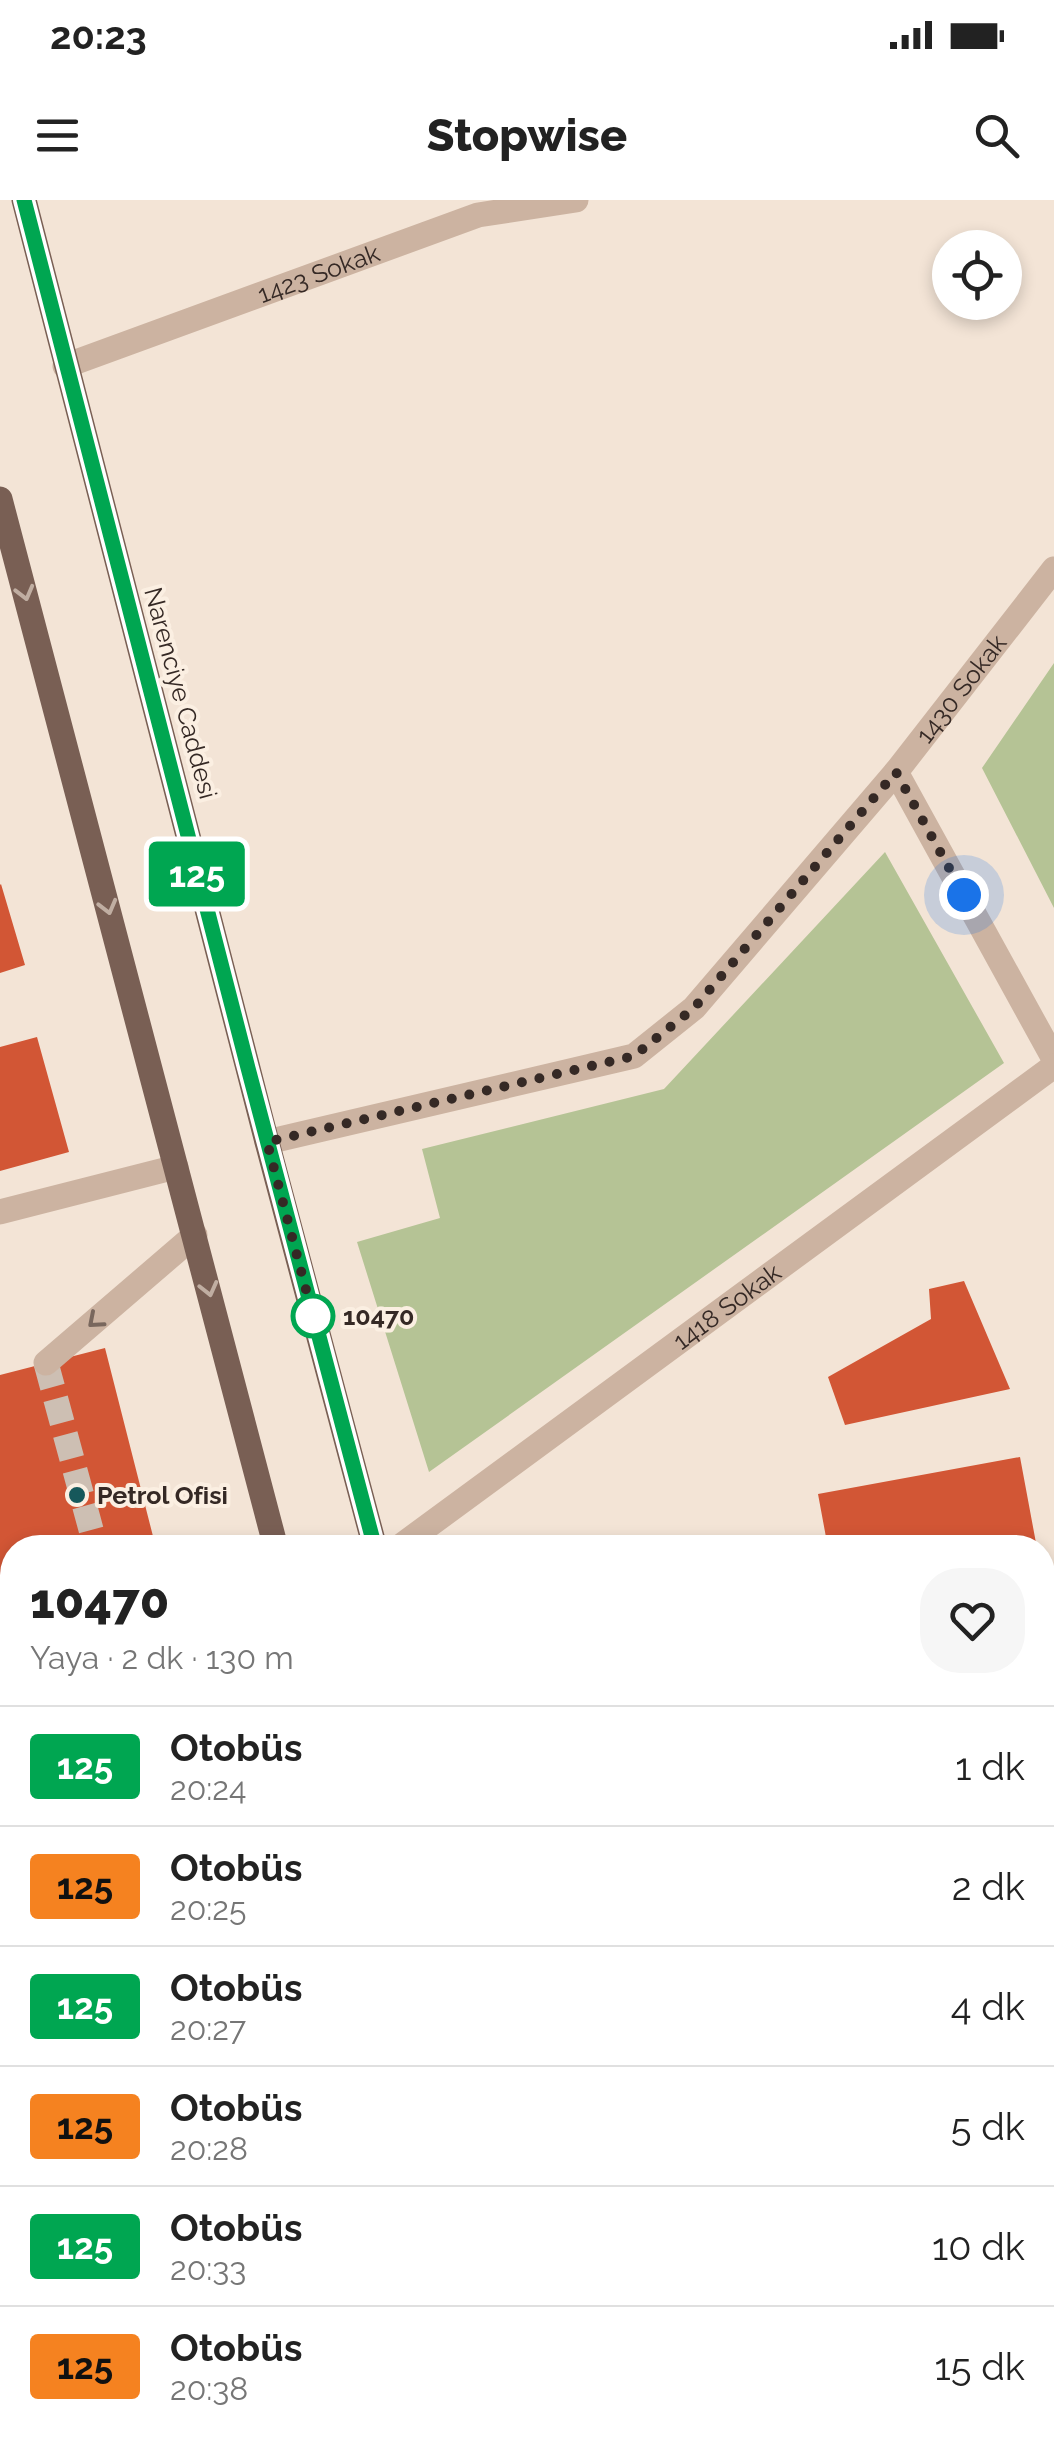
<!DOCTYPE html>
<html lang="tr">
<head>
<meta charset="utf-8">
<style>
  :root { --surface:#fff; --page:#f6f6f6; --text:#222; --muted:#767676; --line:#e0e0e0 }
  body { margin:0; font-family:Raleway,sans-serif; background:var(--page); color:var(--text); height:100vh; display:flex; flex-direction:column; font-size:38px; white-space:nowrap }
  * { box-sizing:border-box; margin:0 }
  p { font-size:32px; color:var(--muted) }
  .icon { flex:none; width:55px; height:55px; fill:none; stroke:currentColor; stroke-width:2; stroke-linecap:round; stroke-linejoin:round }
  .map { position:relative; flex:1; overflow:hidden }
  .panel { position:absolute; left:0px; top:1335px; width:1055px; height:912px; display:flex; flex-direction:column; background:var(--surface); border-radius:40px 40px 0 0; box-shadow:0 5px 15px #0003 }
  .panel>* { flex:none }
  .badge { padding:0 20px; border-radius:8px; font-size:35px; line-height:65px }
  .buttons { position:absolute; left:932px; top:30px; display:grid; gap:20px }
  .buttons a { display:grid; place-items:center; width:90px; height:90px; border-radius:50%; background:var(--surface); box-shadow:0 5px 15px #0003; font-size:50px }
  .you { position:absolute; width:50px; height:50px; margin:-25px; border:8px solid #fff; border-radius:50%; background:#1a73e8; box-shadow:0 0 0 15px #1a73e833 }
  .map>.badge { position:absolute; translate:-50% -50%; box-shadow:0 0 0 5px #fff }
  .round { display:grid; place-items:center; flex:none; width:105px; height:105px; border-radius:40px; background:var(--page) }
  .headline { display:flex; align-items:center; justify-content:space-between; height:170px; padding:0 30px }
  h1 { font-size:48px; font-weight:800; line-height:75px }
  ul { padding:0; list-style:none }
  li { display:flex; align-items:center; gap:30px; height:120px; padding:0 30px; border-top:2px solid var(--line) }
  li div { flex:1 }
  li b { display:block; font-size:38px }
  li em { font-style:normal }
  li .badge { min-width:110px; font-weight:700; text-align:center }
  .status { display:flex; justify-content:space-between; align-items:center; height:70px; padding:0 50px; background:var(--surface); direction:ltr }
  .status svg { height:28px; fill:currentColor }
  header { display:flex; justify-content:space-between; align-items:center; height:130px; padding:0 30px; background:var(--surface); font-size:45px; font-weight:800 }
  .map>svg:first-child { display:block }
</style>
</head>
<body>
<div class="status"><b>20:23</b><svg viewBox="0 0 49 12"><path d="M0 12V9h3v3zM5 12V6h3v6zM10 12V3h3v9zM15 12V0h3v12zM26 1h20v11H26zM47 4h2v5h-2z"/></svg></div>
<header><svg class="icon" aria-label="menu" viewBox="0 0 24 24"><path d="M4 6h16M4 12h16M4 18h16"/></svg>Stopwise<svg class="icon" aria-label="search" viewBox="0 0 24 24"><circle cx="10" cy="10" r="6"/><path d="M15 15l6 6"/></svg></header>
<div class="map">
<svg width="1054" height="2247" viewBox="0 0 1054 2247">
  <rect width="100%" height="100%" fill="#f3e4d6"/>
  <path fill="#b5c395" d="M1054 463V708L982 568Z
    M885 652 1004 863 429 1272 357 1042 440 1018 422 949 664 889Z"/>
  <path fill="#d25635" d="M1 684 25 765 0 773V685Z
    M37 837 69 952 0 971V847Z
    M964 1081 1010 1189 845 1225 828 1177 931 1119 929 1089Z
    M105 1148 156 1348H12V1392L0 1395V1175Z
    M1020 1257 1036 1343 1013 1348H828L818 1294Z
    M1042 1408 1054 1482V1496L1042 1497Z
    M1054 1541V1642L1042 1644V1543Z
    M1052 1705 1054 1806 1042 1807V1706Z
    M1054 1878 1045 1985H1042V1879Z
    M417 2235 420 2247H361L360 2245Z
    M761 2235H912L915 2247H765Z"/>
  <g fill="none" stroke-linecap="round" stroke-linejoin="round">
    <path stroke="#cdbfb3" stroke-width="25" stroke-dasharray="25 12" stroke-linecap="butt" d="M46 1163 96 1348"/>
    <path stroke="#b89d8b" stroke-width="6" stroke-dasharray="5 5" stroke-linecap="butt" d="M203 1302 214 1299"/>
    <g stroke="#ccb3a1" stroke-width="25">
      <path id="s1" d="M65 166 478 15 576 0"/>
      <path d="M896 572 1054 859"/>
      <path id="s2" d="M267 942 634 856 694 808 896 572 1054 369"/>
      <path d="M0 1012 176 967"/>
      <path d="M46 1163 195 1035"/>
      <path id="s3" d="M398 1348 1054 866"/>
      <path d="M0 1861 12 1828"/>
      <path d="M1042 2050 1054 2049"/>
    </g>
    <path stroke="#795f54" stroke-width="25" d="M24 0 267 942 375 1348
      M0 299 276 1348
      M524 2235 527 2247
      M630 2235 633 2247"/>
  </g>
  <defs><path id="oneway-chevron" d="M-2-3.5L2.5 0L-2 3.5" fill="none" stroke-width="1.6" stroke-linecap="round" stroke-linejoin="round" transform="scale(2.5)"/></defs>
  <g stroke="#c0aea2">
    <use href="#oneway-chevron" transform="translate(25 393) rotate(75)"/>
    <use href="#oneway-chevron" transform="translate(108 707) rotate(75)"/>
    <use href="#oneway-chevron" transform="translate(209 1089) rotate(76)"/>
  </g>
  <use stroke="#79675d" href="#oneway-chevron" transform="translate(95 1121) rotate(139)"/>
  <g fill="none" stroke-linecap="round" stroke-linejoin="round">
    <g stroke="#fff" stroke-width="22">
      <path id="line" d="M24 0 248 868 375 1348"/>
    </g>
    <use href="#line" stroke="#00a651" stroke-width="15"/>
    <path stroke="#352925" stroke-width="10" stroke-dasharray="0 18" d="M313 1116 314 1120 267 942 634 856 694 808 896 572 964 695"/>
  </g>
  <circle fill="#fff" stroke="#00a651" stroke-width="5" cx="313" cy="1116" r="20"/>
  <circle fill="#16585b" stroke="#fbefe2" stroke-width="4" cx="77" cy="1295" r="10"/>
  <g text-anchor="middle" stroke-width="8" stroke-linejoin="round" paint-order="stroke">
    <g font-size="25" fill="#352925" stroke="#fbefe2">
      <text dy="9" stroke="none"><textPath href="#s1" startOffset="270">1423 Sokak</textPath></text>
      <text dy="9" stroke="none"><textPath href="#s2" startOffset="870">1430 Sokak</textPath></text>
      <text transform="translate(181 493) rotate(75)" y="9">Narenciye Caddesi</text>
      <text dy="9" stroke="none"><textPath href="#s3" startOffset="408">1418 Sokak</textPath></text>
    </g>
    <g font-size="25" font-weight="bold" fill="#352925" stroke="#fbefe2" text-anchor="start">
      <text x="343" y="1125">10470</text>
    </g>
    <g font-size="25" font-weight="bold" fill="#352925" stroke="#fbefe2" text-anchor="start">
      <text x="97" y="1304">Petrol Ofisi</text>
    </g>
  </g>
</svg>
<div class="buttons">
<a><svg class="icon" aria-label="locate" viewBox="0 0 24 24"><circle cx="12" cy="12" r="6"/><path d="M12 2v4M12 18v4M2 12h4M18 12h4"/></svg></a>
</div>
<div class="you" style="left:964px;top:695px"></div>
<b class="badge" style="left:197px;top:674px;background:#00a651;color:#fff">125</b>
<section class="panel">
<div class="headline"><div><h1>10470</h1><p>Yaya · 2 dk · 130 m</p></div><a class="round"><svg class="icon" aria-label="heart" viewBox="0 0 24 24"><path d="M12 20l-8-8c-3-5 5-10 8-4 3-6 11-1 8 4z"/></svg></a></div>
<ul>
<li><span class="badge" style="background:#00a651;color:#fff">125</span><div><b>Otobüs</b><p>20:24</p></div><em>1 dk</em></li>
<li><span class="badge" style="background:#f58220;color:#111">125</span><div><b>Otobüs</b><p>20:25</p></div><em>2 dk</em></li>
<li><span class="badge" style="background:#00a651;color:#fff">125</span><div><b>Otobüs</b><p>20:27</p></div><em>4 dk</em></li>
<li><span class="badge" style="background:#f58220;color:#111">125</span><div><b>Otobüs</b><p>20:28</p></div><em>5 dk</em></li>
<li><span class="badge" style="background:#00a651;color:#fff">125</span><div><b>Otobüs</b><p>20:33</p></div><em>10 dk</em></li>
<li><span class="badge" style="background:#f58220;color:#111">125</span><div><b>Otobüs</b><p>20:38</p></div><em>15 dk</em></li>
</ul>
</section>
</div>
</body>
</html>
